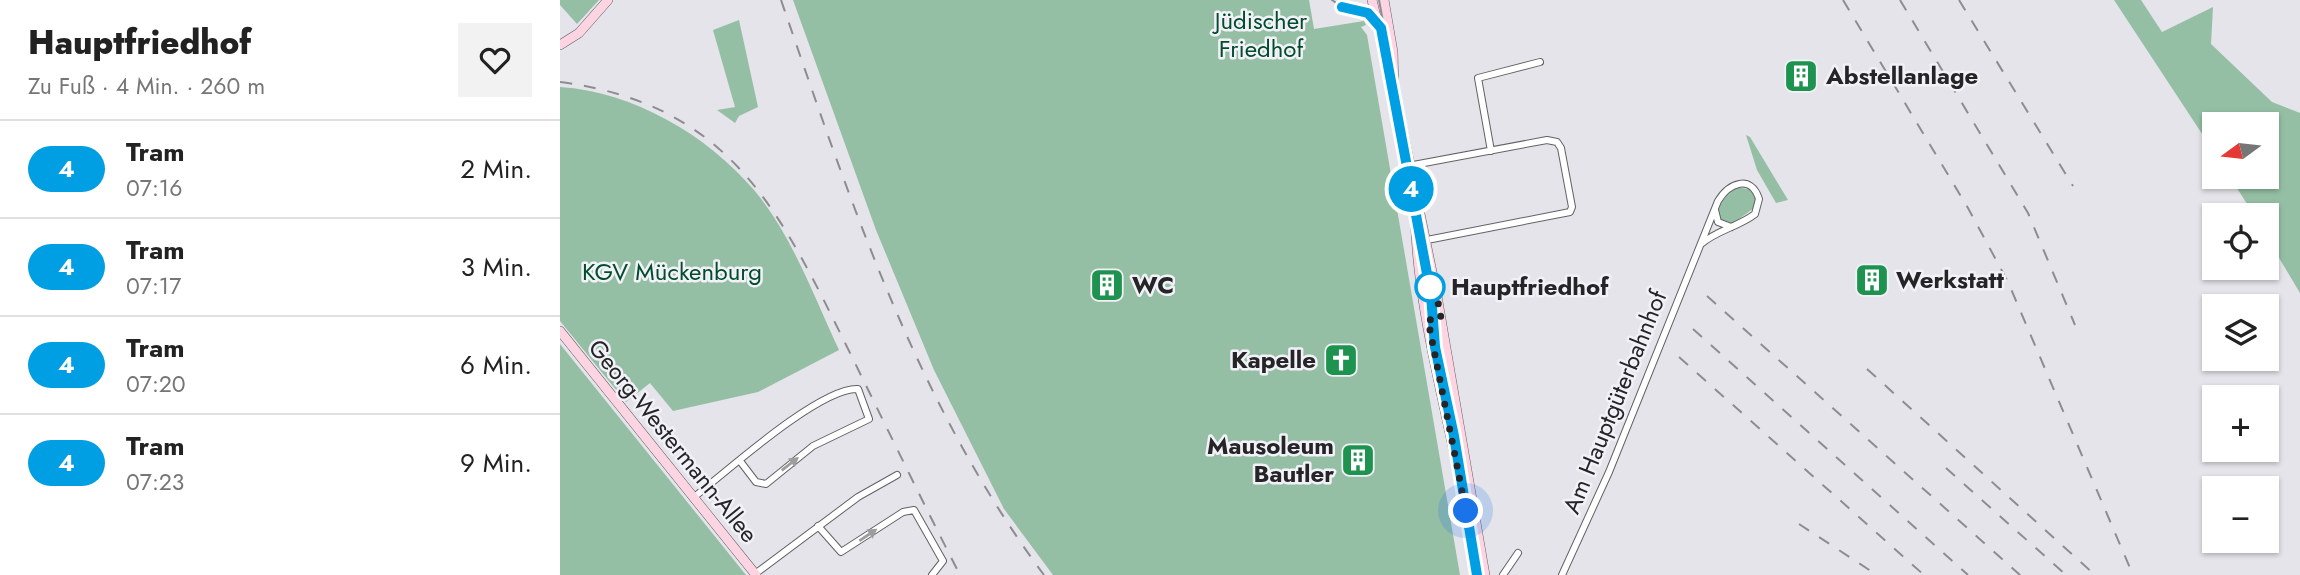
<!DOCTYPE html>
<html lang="de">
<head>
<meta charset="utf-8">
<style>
  :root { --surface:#fff; --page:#f2f2f2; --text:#222; --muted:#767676; --line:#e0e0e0 }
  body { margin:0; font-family:Jost,sans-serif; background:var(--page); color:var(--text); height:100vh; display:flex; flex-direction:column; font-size:26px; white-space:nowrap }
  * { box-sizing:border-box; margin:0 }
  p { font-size:23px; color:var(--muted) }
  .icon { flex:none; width:38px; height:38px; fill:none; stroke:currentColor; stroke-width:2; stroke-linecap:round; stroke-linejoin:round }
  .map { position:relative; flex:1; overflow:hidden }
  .side { display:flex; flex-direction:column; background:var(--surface); width:560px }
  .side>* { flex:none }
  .badge { padding:0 14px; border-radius:23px; font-size:24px; line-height:46px }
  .needle { width:46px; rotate:255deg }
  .tools { position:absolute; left:1642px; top:112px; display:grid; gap:14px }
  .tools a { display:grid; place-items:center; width:77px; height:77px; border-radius:0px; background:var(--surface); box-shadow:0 2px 5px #0004; font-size:35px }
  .you { position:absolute; width:35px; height:35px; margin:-18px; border:5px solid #fff; border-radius:50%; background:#1a73e8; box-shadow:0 0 0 10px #1a73e833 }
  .map>.badge { position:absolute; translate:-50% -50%; box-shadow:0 0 0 4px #fff }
  .round { display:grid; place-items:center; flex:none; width:74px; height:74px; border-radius:0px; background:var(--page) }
  .overview { display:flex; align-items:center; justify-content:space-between; height:119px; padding:0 28px }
  h1 { font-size:33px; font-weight:800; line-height:52px }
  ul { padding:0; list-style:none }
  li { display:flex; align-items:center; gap:21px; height:98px; padding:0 28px; border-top:2px solid var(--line) }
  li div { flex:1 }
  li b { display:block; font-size:26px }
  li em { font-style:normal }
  li .badge { min-width:77px; font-weight:700; text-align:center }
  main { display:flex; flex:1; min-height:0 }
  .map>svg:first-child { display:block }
</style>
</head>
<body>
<main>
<section class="side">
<div class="overview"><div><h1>Hauptfriedhof</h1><p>Zu Fuß · 4 Min. · 260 m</p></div><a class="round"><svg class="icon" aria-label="heart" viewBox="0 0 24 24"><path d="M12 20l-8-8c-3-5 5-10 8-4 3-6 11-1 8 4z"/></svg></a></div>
<ul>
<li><span class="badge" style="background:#009ee3;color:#fff">4</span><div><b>Tram</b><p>07:16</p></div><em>2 Min.</em></li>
<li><span class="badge" style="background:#009ee3;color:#fff">4</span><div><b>Tram</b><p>07:17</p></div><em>3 Min.</em></li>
<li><span class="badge" style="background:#009ee3;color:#fff">4</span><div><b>Tram</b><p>07:20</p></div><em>6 Min.</em></li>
<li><span class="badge" style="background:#009ee3;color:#fff">4</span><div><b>Tram</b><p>07:23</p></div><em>9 Min.</em></li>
</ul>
</section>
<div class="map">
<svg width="1740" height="575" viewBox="0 0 1740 575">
  <rect width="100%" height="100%" fill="#e4e4ea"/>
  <path fill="#95bfa4" d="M0 0H39L17 24 0 5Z
    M233 0H749L754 29 804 21 806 25 801 27 807 35 900 575H493L444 509 374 370 316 230Z
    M1554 0H1581L1602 32 1653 7 1651 44 1712 102 1740 113V293L1706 236V215H1694L1670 177H1706V124H1654V152Z
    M179 20 198 107 179 116 175 123 157 110 175 107 153 30Z
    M0 87C73 92 146 134 194 190 232 235 254 297 279 350L198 392 113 411 90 383 66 402 0 321Z
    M1186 135 1190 137 1228 200 1216 203 1197 170Z
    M1178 187 1191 190 1196 200 1194 208 1172 224 1163 222 1158 213C1161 200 1167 193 1178 187Z
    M0 344 186 575H0Z"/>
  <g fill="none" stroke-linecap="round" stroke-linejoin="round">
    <g stroke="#626266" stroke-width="8">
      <path id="street" d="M931 151 918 78 980 62
        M848 166 987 140 997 142 1001 148 1012 207 1010 212 862 241
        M1155 210 1158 222 1171 227
        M133 498C166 472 260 387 298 389L309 419 253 446 206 484 196 482 180 461
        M258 526 281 552 343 512 354 510 383 561 372 575
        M195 574 298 497 337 475
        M943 575 958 553
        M1002 575 1049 472 1158 201C1169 183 1191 174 1199 199L1195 214C1178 227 1157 230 1141 244"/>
    </g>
    <g stroke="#626266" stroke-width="10">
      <path id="secondary" d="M812 0 831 80
        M824 0 833 52 834 88 877 296 925 575
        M0 45 19 33 48 0
        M855 211C857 331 902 454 916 575
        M0 331 196 575"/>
    </g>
    <use href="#street" stroke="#fff" stroke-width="6"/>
    <use href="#secondary" stroke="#fdd5e2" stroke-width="9"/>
    <path stroke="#8d8d91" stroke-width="2" d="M772 0C789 14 813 6 822 31L871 295 875 347 894 436 917 575
      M819 0 824 27"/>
    <path stroke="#8d8d91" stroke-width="2" stroke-dasharray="12 12" stroke-linecap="butt" d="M221 0C290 200 356 403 484 575
      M1283 0 1408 208 1448 282 1573 575
      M1340 0 1468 213 1515 325
      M1399 0 1513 186
      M0 82C175 105 222 216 292 357 328 430 363 503 400 575
      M1147 296 1460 575
      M1133 329 1408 575
      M1119 357 1364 575
      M1307 369 1535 575
      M1386 468 1506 575
      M1239 524 1317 575"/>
  </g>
  <defs><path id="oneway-solid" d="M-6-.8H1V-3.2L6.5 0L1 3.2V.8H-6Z" transform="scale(1.75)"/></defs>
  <g fill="#9d9d9e">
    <use href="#oneway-solid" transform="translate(230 464) rotate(-38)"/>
    <use href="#oneway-solid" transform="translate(308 535) rotate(-34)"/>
  </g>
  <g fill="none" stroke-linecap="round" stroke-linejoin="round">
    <g stroke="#fff" stroke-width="16">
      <path id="line" d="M782 7 808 13 821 28 871 295 875 347 894 436 917 575"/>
    </g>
    <use href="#line" stroke="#009ee3" stroke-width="10"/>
    <path stroke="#252527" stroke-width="7" stroke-dasharray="0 12.6" d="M870 287 873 277 881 318 868 320 906 511"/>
  </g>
  <defs>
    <g id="building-square" transform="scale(1.75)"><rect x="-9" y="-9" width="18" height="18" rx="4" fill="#1d934f" stroke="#f2f1f7"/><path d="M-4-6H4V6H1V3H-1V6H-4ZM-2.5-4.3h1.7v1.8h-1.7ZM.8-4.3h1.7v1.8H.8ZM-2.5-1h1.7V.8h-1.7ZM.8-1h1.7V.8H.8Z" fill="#fff"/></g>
    <g id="church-square" transform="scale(1.75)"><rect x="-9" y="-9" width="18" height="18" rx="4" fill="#1d934f" stroke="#f2f1f7"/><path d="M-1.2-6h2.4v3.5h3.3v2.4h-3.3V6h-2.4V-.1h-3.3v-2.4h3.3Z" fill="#fff"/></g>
  </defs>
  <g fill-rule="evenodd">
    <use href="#building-square" x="1241" y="76"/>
    <use href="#building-square" x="1312" y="280"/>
    <use href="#building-square" x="547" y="285"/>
    <use href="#church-square" x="781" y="360"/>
    <use href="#building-square" x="798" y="460"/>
  </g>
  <circle fill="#fff" stroke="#009ee3" stroke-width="3.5" cx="870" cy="287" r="14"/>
  <g text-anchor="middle" stroke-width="5" stroke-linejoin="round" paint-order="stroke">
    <g font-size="24" fill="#004d2c" stroke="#f2f1f7">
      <text x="701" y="29">Jüdischer<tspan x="701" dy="28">Friedhof</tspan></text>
      <text x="112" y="280">KGV Mückenburg</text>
    </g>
    <g font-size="24" font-weight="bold" fill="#252527" stroke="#f2f1f7" text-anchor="start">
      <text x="1266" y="84">Abstellanlage</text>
      <text x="1336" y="288">Werkstatt</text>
      <text x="572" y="293">WC</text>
      <text x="756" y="368" text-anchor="end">Kapelle</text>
      <text x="774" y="454" text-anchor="end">Mausoleum<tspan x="774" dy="28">Bautler</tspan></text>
    </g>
    <g font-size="24" font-weight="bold" fill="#252527" stroke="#f2f1f7" text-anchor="start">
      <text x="891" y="295">Hauptfriedhof</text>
    </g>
    <g font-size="24" fill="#252527" stroke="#f2f1f7">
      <text transform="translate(1055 402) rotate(-68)" y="8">Am Hauptgüterbahnhof</text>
      <text transform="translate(113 441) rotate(51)" y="8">Georg-Westermann-Allee</text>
    </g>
  </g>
</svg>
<div class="tools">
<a><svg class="needle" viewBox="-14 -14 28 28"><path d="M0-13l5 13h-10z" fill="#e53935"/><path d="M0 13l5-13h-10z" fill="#767676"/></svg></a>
<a><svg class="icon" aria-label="locate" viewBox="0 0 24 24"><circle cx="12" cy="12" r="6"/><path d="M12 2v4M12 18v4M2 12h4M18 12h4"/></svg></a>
<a><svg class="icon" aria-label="layers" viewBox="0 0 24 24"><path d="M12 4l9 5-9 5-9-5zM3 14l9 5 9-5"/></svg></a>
<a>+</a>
<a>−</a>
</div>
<div class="you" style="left:906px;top:511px"></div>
<b class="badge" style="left:851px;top:189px;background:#009ee3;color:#fff">4</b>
</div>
</main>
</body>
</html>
